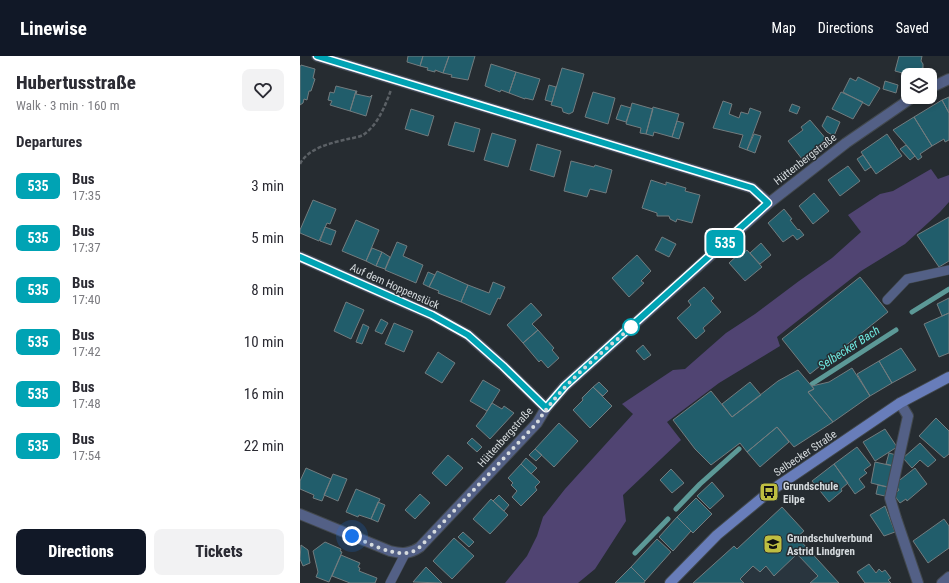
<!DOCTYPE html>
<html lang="en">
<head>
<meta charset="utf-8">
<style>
  :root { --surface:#fff; --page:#f2f2f3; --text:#2b2b33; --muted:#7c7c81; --accent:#111827 }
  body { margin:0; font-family:"Roboto Condensed",sans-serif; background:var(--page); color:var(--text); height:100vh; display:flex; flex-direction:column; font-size:15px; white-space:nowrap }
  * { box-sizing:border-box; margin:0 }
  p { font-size:13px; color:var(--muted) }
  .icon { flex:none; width:22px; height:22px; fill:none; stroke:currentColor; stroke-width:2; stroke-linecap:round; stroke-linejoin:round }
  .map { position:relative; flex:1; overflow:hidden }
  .drawer { display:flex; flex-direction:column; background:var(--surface); width:300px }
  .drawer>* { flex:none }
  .badge { padding:0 8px; border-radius:6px; font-size:14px; line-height:26px }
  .buttons { position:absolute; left:601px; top:12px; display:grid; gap:8px }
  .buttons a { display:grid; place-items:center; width:36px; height:36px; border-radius:8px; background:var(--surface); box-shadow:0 2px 6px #0003; font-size:20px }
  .you { position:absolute; width:20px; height:20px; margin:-10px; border:3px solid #fff; border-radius:50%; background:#1a73e8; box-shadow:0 0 0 6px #1a73e833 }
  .map>.badge { position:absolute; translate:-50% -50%; box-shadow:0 0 0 2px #fff }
  h2 { padding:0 16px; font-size:15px; line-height:36px }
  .round { display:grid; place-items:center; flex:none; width:42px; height:42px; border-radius:8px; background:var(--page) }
  .overview { display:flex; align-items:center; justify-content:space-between; height:68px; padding:0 16px }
  h1 { font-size:19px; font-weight:800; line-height:30px }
  .button { display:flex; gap:8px; margin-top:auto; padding:8px 16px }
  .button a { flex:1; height:46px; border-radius:8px; background:var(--accent); color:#fff; font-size:16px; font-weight:800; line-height:46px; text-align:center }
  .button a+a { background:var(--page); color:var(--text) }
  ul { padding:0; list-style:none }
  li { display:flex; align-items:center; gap:12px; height:52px; padding:0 16px }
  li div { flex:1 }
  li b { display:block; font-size:15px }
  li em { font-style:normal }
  li .badge { min-width:44px; font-weight:700; text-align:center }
  header { display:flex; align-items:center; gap:24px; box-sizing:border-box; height:56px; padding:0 20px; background:var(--accent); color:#fff }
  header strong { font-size:19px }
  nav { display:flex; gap:22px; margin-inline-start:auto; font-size:14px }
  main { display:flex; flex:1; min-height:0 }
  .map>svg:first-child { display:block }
</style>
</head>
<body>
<header>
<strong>Linewise</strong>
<nav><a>Map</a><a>Directions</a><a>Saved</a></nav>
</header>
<main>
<section class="drawer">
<div class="overview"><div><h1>Hubertusstraße</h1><p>Walk · 3 min · 160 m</p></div><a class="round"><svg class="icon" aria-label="heart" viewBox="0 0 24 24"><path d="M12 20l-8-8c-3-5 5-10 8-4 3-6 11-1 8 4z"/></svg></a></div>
<h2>Departures</h2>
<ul>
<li><span class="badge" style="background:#00a3b4;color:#fff">535</span><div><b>Bus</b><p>17:35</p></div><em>3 min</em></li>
<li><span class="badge" style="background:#00a3b4;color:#fff">535</span><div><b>Bus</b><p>17:37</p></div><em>5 min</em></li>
<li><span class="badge" style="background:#00a3b4;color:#fff">535</span><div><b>Bus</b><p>17:40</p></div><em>8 min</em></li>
<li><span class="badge" style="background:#00a3b4;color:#fff">535</span><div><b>Bus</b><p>17:42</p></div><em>10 min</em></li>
<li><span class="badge" style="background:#00a3b4;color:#fff">535</span><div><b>Bus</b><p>17:48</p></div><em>16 min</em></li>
<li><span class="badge" style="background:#00a3b4;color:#fff">535</span><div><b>Bus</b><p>17:54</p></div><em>22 min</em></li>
</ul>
<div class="button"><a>Directions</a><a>Tickets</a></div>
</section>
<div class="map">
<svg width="649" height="527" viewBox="0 0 649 527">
  <rect width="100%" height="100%" fill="#262c31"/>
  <path fill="#29353e" d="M482 451 504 475 497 481 539 527H393L434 490 437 493Z"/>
  <path fill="#504472" d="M631 113 638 123 649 119V146L640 156 605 188 561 215 477 281 480 290 419 327 367 366 381 384 323 439 326 465 295 513 278 527H205L227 500 237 480 243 461 265 433 333 358 322 348 373 314 385 313 426 277 455 258 499 225 532 202 561 176 548 159 580 138 593 135Z"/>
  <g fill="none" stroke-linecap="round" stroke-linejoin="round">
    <path stroke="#5c9997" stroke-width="5" d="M612 256 649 233
      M512 328 596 274
      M376 453 400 428 439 393
      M335 497 368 463"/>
  </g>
  <path fill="#215d6b" stroke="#727c7f" d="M108 0H123L120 10 107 6Z
    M123 0H149L143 17 135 14V16L127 14 128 12 120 10Z
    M149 0H175L168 24 151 21 152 19 143 17Z
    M599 0H622L621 5 623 8V12L619 13H617L616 19H608V21L606 18 595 15Z
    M191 8 216 16 209 37 201 34 200 36 185 30Z
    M1 9 15 13 13 22 15 23 11 35H9L7 44 4 43 3 47 0 49V11Z
    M262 12 284 18 273 56 269 58 263 56 262 52 251 49Z
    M216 16 240 23 233 44 225 42V43L209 37Z
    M558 21 580 32 569 50 543 36 550 22 556 25Z
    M585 25 598 29 596 37 583 33Z
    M249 29 256 31 252 46 245 44Z
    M36 30 56 35 50 55 30 49 32 45 28 44 30 36 34 37Z
    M56 35H57L56 38 70 41 72 39 66 60 50 55Z
    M293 36 315 42 308 68 285 61Z
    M541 36 563 46 553 63 532 53Z
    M649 41V57L642 44Z
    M642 44 649 57V84L645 86 644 83 632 90 614 61Z
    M423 45 432 48 429 58 439 62 441 56 448 58 450 52 461 56 447 94 439 91 443 79 413 72Z
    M332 47 353 53 346 78 340 77 341 72 326 68Z
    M492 48 500 51 497 58 489 55Z
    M321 49 331 52 326 66 316 63Z
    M353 51 379 58 372 81 354 76 353 80 346 78Z
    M111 53 134 60 128 80 105 73Z
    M527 60 540 66 534 80 527 76 522 70Z
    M614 61 632 90 620 98 622 101 618 104 609 92 593 74Z
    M510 64 527 84 502 103 488 85 503 74 501 71Z
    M377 65 384 67 379 83 372 81Z
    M155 66 180 73 174 96 148 89Z
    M192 77 216 84 208 111 184 104Z
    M454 78 461 80 455 97 447 94Z
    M587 78 602 100 576 118 561 96Z
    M237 88 261 95 254 121 230 114Z
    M606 89 615 100 610 104 600 93Z
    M563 99 571 111 565 115 557 103Z
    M271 105 294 111 295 109 312 114 306 137 290 133 287 141 264 135Z
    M548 110 560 125 540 140 528 124Z
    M351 124 366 129V126L386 132 385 135 400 139 392 167 377 163 376 166 370 163 369 160H357V157L342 152Z
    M514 137 529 155 513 168 499 150Z
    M13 144 36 153 30 168 27 167 19 185 0 177V174Z
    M484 153 492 163 490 164 498 174 499 173 504 179 497 184 493 179 483 186 468 167Z
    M649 161V205L639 211 617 179Z
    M56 164 79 174 66 205 42 195Z
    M25 171 36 175 31 189 20 185Z
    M362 181 376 188 369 201 355 194Z
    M97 186 107 190 103 200 123 209 116 227 85 214Z
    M461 187 471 199 460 208 450 197Z
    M72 192 82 196 76 210 66 205Z
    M447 194 462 211 445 225 429 207 440 197 441 199Z
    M82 196 90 201 85 213 76 210Z
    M337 199 351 215 341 225 344 227 329 241 312 222Z
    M137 215 168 229 161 246 138 237 139 235 129 231Z
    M128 216 135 219 129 231 123 228Z
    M560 221 588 256 510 318 482 283Z
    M193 226 205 231 200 243 198 242 190 259 161 246 168 229 189 237Z
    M404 231 414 242 411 245 421 256 403 272 405 275 396 283 377 262 391 249 388 245Z
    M649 242V257L642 260 637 248Z
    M46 246 64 254 51 283 34 275Z
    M231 247 242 259 232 268 238 274 223 287 207 269Z
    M649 257V297L639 301 624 268Z
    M81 263 88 267 82 278 75 275Z
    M94 267 113 275 104 296 85 288Z
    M63 268 69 271 62 288 56 286Z
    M238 274 254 292 252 294 259 302 248 312 241 304 239 306 223 287Z
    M343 289 351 299 344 304 336 295Z
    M601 292 616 314 592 327 579 305Z
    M138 296 155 307 142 327 125 317Z
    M579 305 592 327 570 340 557 318Z
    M552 312 570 340 533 366 508 336 514 333 512 330 529 326Z
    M498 314 514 333 508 336 533 366 494 391 477 371 447 396 440 387 411 409 395 393 373 364 411 335 432 361 478 325Z
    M183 324 200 334 187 355 170 345Z
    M299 326 308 335 303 340 293 331Z
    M450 326 461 339 432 361 422 348Z
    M293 331 312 350 290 372 273 354 283 344 282 342Z
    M192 347 202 353 204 350 214 357 190 383 176 370 184 360Z
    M636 362 649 375V398L644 402 619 380Z
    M259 367 278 385 254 411 235 393Z
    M477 371 489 386 460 411 447 396Z
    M585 373 597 391 575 405 563 386Z
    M172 382 182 391 177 396 167 387Z
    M620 387 636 404 628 411 620 404 612 412 603 402Z
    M557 391 571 409 564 414 567 417 559 423 565 431 555 438 534 408Z
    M235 393 242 399 236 405 229 399Z
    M589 397 596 399 594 410 586 408Z
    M148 399 163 412 146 430 132 417Z
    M226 402 237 412 231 418 221 408Z
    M575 406 593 410 588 431 571 427Z
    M221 408 240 426 235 431 237 434 221 450 212 441 217 435 211 429 213 427 208 422Z
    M534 408 548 427 541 433 542 435 529 446 512 425Z
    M6 412 31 423 22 445 13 442 14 439 0 433V425Z
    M615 412 627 428 607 445 606 443 600 447 594 439 599 434 596 429V427Z
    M371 413 384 427 372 437 360 424Z
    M33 418 47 423 38 445 24 439Z
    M412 426 424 440 410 453 397 440Z
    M578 429 587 431 585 440 576 438Z
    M56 433 80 443 71 463 59 459 58 461 46 456Z
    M120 438 130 447 115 463 105 454Z
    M199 439 209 449 204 455 193 445Z
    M396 442 412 458 393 477 377 461Z
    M191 443 208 459 190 478 173 463Z
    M78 446 85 449 78 466 71 463Z
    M585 450 595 476 584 480 570 459Z
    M482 451 504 475 497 481 539 527H510L518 520 497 498 474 520 466 510 460 516 453 510 440 523 444 527H393L434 490 437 493Z
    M377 461 391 475 373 495 359 481Z
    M644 463 649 470V492L628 507 613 485Z
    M163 476 174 486 169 491 158 481Z
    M154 482 174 500 152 523 133 505Z
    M357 483 371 496 345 525 331 511Z
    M25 486 41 493 40 495 42 496 29 526 16 521 18 516 13 495Z
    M1 489 8 494 10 507 3 510 0 503Z
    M41 499 60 507 58 511 60 512 59 515 77 522 75 527H50L32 520Z
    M569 508 576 517 579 513 582 516 585 514 591 522 588 524 591 527H565L557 516Z
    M126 511 142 527 113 526Z
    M331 511 345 525 344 527H315Z"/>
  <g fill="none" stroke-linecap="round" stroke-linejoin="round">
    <g stroke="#42484d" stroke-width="10">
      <path id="service" d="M587 244 607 223 649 214
        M90 527 105 498"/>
    </g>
    <g stroke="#42484d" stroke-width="12">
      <path id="minor" d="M17 0 452 132 469 147
        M630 32 649 23
        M0 201 132 259 168 279 203 310 246 352
        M600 347 608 360 590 442 596 462 618 527
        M0 458 90 495C102 498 110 498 120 491L237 367 246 352 265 330 469 147 546 87 613 41
        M642 527 649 521"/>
    </g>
    <g stroke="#42484d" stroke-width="12">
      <path id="secondary" d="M370 527 417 479 469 436 600 347 649 321"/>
    </g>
    <path stroke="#5c6166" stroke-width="2.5" stroke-dasharray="4 2" stroke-linecap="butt" d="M0 108C8 92 31 87 48 83 53 82 59 81 63 79 78 69 85 50 91 34"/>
    <use href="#service" stroke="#536086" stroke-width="9"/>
    <use href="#minor" stroke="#536086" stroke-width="10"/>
    <use href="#secondary" stroke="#687dba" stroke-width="10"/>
  </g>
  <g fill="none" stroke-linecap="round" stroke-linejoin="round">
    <g stroke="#fff" stroke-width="9">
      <path id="line" d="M0 201 132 259 168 279 203 310 246 352 265 330 468 147 452 132 17 0"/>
    </g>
    <use href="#line" stroke="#00a3b4" stroke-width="6"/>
    <path stroke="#d6dbde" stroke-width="4" stroke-dasharray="0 7.2" d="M52 480C66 486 91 499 106 497 111 497 116 494 120 491L237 367C262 327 301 298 336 267L331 271"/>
  </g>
  <defs>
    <g id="bus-square" transform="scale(1)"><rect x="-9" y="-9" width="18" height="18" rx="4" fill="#bfbe41" stroke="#262c31"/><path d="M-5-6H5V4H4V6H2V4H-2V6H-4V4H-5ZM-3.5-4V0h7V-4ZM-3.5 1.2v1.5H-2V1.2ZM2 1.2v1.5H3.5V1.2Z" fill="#111"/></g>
    <g id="school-square" transform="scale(1)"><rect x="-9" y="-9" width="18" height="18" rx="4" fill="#bfbe41" stroke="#262c31"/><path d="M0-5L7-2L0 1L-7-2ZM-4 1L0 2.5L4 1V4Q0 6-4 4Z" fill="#111"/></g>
  </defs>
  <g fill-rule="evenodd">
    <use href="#bus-square" x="469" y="436"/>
    <use href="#school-square" x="473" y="488"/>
  </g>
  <circle fill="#fff" stroke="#00a3b4" stroke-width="2" cx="331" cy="271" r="8"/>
  <g text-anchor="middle" stroke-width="3" stroke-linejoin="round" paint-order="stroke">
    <g font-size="11" fill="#d6dbde" stroke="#262c31">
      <text transform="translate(505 103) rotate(-38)" y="4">Hüttenbergstraße</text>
      <text transform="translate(95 230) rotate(24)" y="4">Auf dem Hoppenstück</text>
      <text transform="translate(205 381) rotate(-48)" y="4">Hüttenbergstraße</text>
      <text transform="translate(505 397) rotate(-34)" y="4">Selbecker Straße</text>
    </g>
    <g font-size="11" font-weight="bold" fill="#d6dbde" stroke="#262c31" text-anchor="start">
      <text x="483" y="434">Grundschule<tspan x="483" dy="13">Eilpe</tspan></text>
      <text x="487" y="486">Grundschulverbund<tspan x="487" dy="13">Astrid Lindgren</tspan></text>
    </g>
    <g font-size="12" font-style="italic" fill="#6fe9e0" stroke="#262c31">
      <text transform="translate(549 292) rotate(-33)" y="4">Selbecker Bach</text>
    </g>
  </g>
</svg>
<div class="buttons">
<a><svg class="icon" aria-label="layers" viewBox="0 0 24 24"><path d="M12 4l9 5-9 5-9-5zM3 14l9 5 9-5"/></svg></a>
</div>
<div class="you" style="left:52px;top:480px"></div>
<b class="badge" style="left:425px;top:187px;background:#00a3b4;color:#fff">535</b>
</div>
</main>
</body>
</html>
